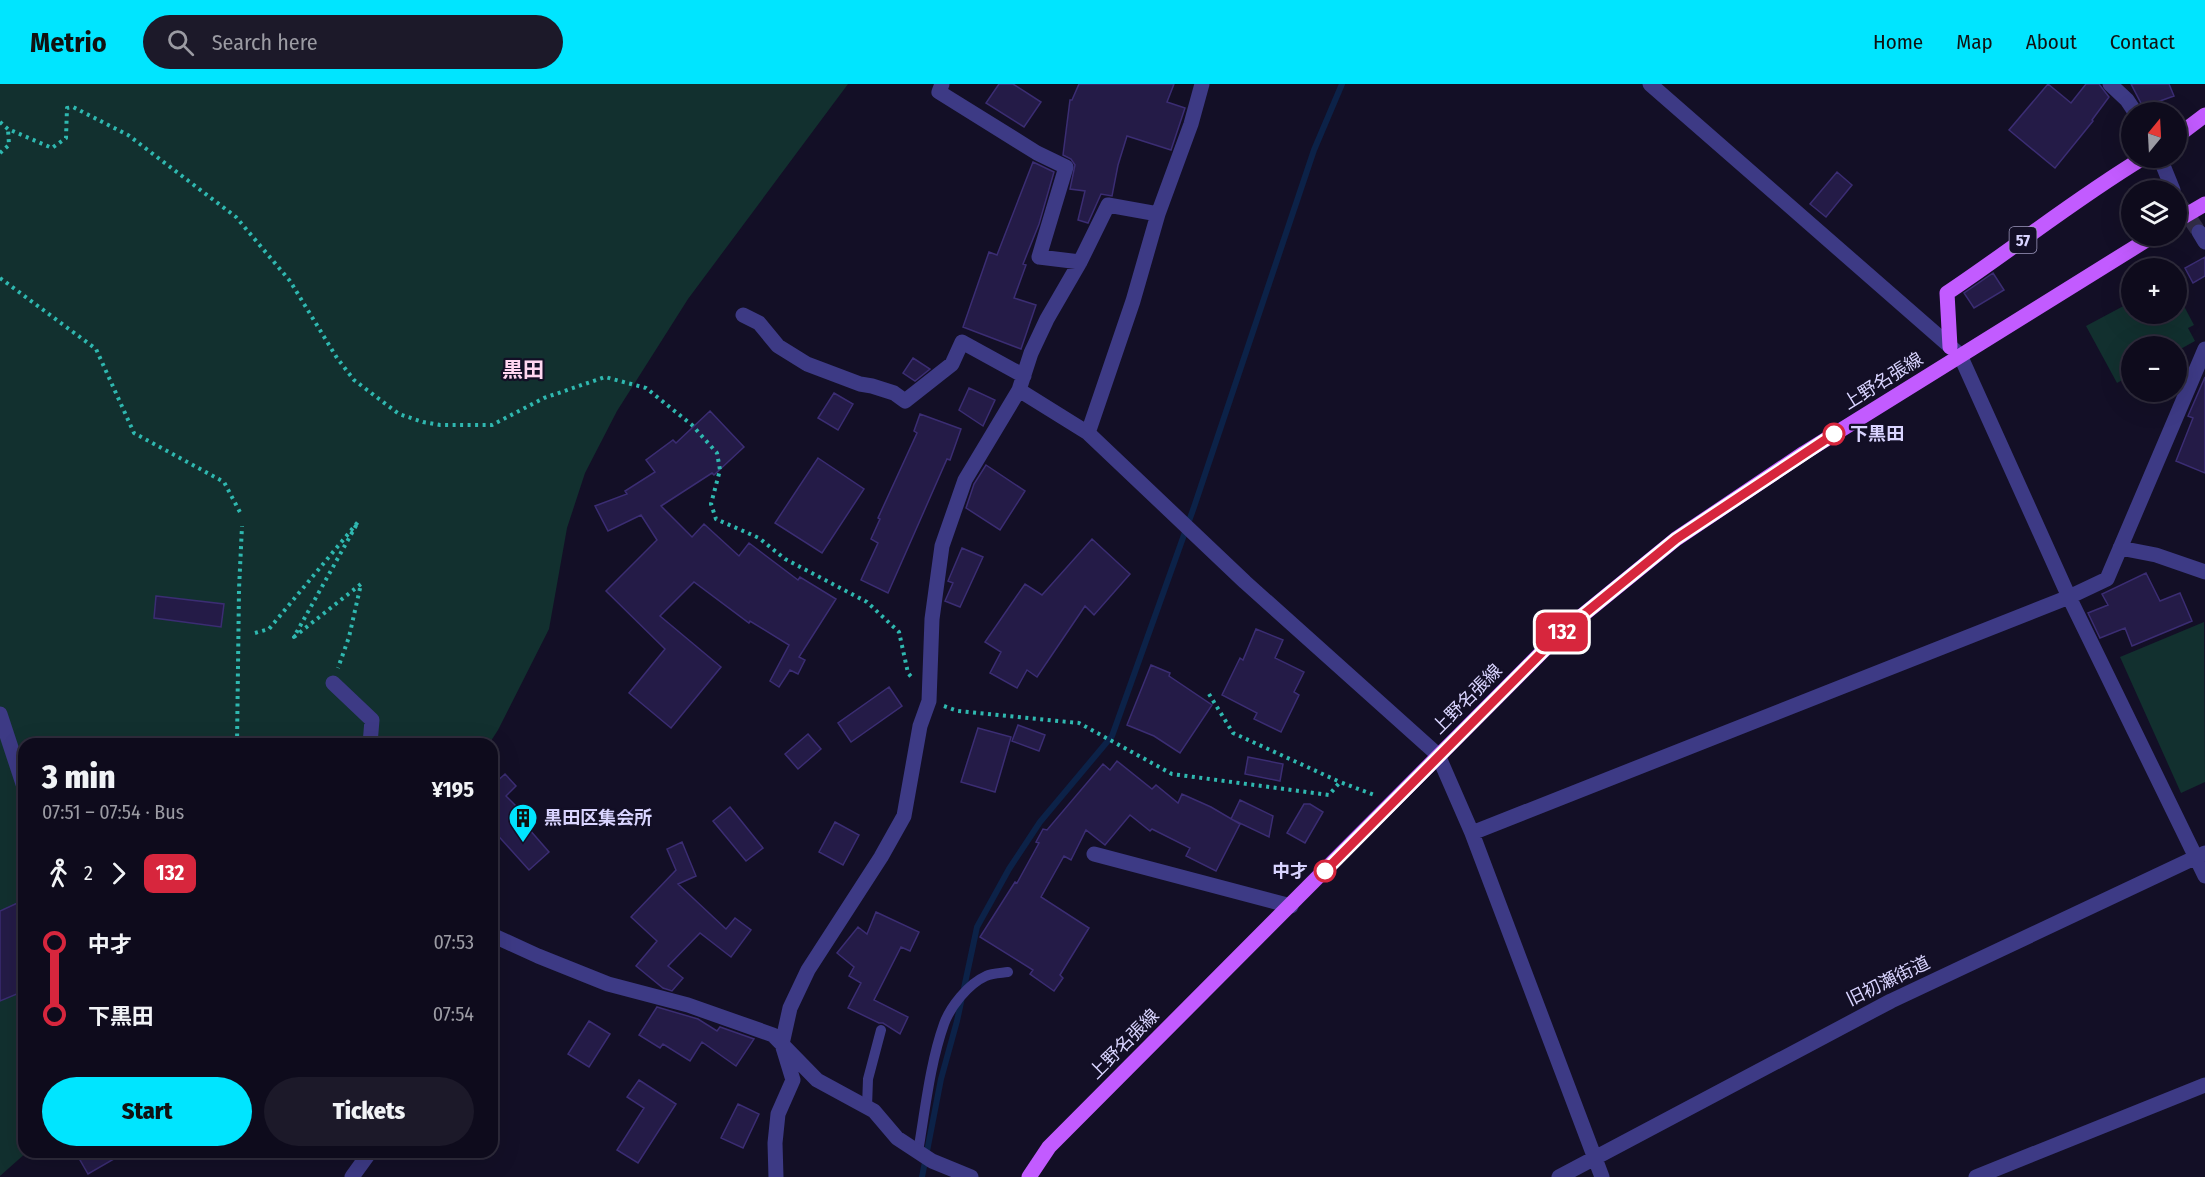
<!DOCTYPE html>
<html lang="en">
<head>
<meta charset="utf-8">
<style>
  :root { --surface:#0e0b1c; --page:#1c1929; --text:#f1f3f6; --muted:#9b9ba3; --line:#2e2b3b; --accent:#00e5ff }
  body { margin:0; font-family:"Fira Sans Condensed","Noto Sans JP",sans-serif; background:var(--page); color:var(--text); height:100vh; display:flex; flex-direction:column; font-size:22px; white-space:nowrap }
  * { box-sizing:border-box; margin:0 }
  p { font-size:20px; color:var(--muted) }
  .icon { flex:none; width:33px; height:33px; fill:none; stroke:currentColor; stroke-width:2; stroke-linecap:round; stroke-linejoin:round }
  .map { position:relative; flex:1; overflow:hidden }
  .sheet { position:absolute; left:18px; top:654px; width:480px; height:420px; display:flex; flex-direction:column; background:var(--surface); border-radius:18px; box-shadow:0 6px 24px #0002,0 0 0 2px var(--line) }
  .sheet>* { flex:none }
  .badge { padding:0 12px; border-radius:9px; font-size:21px; line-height:39px }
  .needle { width:39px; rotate:18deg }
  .tools { position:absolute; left:2121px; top:18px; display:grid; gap:12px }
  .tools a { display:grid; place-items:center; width:66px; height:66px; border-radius:50%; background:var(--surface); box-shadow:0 6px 24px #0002,0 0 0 2px var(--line); font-size:30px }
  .map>.badge { position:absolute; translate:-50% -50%; box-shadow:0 0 0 3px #fff }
  .legs { display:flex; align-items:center; gap:9px; height:66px; padding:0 24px; font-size:20px }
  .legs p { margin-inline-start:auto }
  .summary { display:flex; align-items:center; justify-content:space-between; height:102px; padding:0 24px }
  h1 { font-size:33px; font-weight:800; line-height:45px }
  .cta { display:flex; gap:12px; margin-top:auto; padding:12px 24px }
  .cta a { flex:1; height:69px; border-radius:36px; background:var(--accent); color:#111; font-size:24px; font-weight:800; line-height:69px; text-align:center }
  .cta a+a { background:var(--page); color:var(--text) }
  ul { padding:0 24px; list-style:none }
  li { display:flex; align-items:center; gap:21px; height:72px; font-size:22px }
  li i { display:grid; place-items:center; width:9px; height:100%; margin:0 8px; background:currentColor }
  li i::after { content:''; width:15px; height:15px; margin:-8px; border:4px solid; border-radius:50%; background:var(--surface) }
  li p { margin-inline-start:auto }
  li:first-child i { background:linear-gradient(#0000 50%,currentColor 0) }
  li:last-child i { background:linear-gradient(currentColor 50%,#0000 0) }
  header { display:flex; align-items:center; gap:36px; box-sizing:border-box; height:84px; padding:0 30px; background:var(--accent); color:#111 }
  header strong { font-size:28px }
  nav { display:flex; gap:33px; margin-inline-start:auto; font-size:21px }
  .search { width:420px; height:54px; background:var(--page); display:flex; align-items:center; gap:15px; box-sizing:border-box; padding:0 21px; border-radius:33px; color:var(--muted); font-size:22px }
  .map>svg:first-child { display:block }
</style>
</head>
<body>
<header>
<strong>Metrio</strong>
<div class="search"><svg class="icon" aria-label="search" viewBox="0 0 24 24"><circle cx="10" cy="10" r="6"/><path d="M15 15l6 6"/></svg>Search here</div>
<nav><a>Home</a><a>Map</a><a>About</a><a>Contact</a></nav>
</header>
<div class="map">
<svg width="2205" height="1093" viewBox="0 0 2205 1093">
  <rect width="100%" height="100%" fill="#130f26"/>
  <path fill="#12302f" d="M0 0H848L688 215 617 327 585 389 567 444 549 545 498 646 489 660H24V1068H27L0 1092Z
    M2177 209 2194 241 2188 244 2195 257 2177 267 2176 262H2132L2131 291 2117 299 2086 242 2131 218 2132 230H2176Z
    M2204 538 2205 698 2181 709 2120 573Z"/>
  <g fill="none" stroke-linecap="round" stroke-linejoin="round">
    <path stroke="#0c2248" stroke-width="6" d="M922 1093 941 995 957 937 977 843 1009 785 1040 738 1112 652 1194 423 1314 66 1342 0"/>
  </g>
  <path fill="#241b47" stroke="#3b2d73" stroke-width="1.5" d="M999 0H1013L1041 18 1024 43 986 19Z
    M1079 0H1174L1167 18 1185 24 1171 66 1127 52 1118 81 1112 112 1101 110 1088 139 1078 136 1085 107 1070 105 1075 81 1071 75 1063 71 1070 16H1072Z
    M2048 0 2071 19 2086 0H2099L2109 13 2092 36 2093 37 2055 84 2009 46Z
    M2131 0H2169L2174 12 2143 23Z
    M1033 78 1054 88 1039 140 1023 180 1026 181 1014 214 1036 221 1021 265 963 243 989 168 997 171Z
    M1837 88 1852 101 1826 133 1810 120Z
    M2205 173V192L2193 199 2185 184Z
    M1993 189 2004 206 1974 224 1964 209Z
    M913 274 930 285 915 297 903 289Z
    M2205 293V389L2176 377 2193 334 2188 332Z
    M969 304 995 316 983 342 959 326Z
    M834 309 853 320 838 346 818 334Z
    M710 327 744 363 714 391 712 389 661 422 692 453 704 440 739 472 749 459 798 496 800 493 836 515 799 573 805 576 798 590 790 586 779 603 770 597 789 561 750 537 749 539 694 498 660 532 721 583 671 644 629 609 665 565 606 507 657 456 641 431 608 447 595 422 627 410 625 407 655 388 646 376 673 356 676 359Z
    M920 330 961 345 950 376 947 375 888 509 861 496 878 459 871 455 880 435 878 434 917 349 914 347Z
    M818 374 864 405 822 469 775 439Z
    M986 381 1025 407 1000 446 966 424 974 400Z
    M1092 455 1130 490 1094 531 1085 522 1037 593 1027 586 1017 604 990 589 1001 568 985 558 1025 500 1042 511Z
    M962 464 983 473 960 523 945 517 953 499 948 497Z
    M2146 489 2160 517 2180 509 2192 537 2132 562 2125 544 2100 554 2088 529 2108 521 2102 510Z
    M156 512 224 520 221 543 154 534Z
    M1256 545 1283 556 1275 574 1304 588 1294 608 1299 611 1281 648 1254 635 1257 629 1222 611 1240 574 1243 576Z
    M1151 581 1170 589 1169 592 1212 621 1180 669 1154 652 1127 641Z
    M889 603 902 622 851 658 838 639Z
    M1018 641 1045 651 1039 667 1012 657Z
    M978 644 1011 653 995 708 961 698Z
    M808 650 821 665 798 685 785 670Z
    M1248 673 1283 680 1280 697 1245 690Z
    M1117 677 1152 705 1156 701 1178 719 1182 710 1211 723 1240 740 1216 787 1186 772 1190 764 1152 745 1150 747 1130 731 1105 761 1086 746 1071 776 1064 772 1041 813 1089 844 1060 891 1063 894 1054 907 1030 890 1033 886 980 853 1015 798 1017 799 1039 759 1036 758 1043 745 1047 746 1103 680 1110 686Z
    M505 690 516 702 506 712 519 725 515 729 549 768 529 786 492 745V697L495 699Z
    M1240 716 1273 732 1269 753 1231 735Z
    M1304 720H1310L1323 728 1305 759 1287 749Z
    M730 723 763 764 746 777 713 737Z
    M835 738 859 751 843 781 819 768Z
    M682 758 696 792 678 800 726 845 735 834 751 846 731 873 700 849 668 882 683 894 672 907 663 904 636 882 657 857 631 833 676 786 667 765Z
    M24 816V907L0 917V827Z
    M876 828 919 848 910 867 901 863 874 916 908 933 900 950 883 939H879L848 924 861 899 849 892 854 883 837 869 858 843 867 850Z
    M657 923 698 935 717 947 720 943 754 955 736 982 702 958 690 977 663 960 660 964 639 951Z
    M589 937 610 950 589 983 568 970Z
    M639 996 676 1020 638 1079 617 1066 644 1024 627 1013Z
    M738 1020 759 1030 743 1064 721 1054Z
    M93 1068H126L88 1090 80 1076Z"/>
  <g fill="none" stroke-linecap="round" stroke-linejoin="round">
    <path stroke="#312d47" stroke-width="15" stroke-dasharray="15 8" stroke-linecap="butt" d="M2176 114 2199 148"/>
    <path stroke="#2fb8b0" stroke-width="4" stroke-dasharray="3 4.5" stroke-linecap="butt" d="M0 38 8 45 52 64 66 54 67 24 73 23 128 51 236 133 290 197 337 274 354 296 399 330 423 338 440 341H492L544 314 605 293 646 304 692 341 717 369 720 386 711 420 716 435 759 454 785 475 867 518 899 548 908 589 913 595
      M0 69 9 61 8 45
      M0 194 96 265 134 349 224 398 242 432
      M255 549 269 545 358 438 294 553 361 500 349 553 338 584
      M1209 610 1233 649 1340 698
      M944 622 958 627 1079 639 1172 690 1329 711 1340 698 1377 712
      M237 660 239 505 242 442"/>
    <path stroke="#3d3a85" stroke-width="10" d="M867 1023 868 995 881 946
      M918 1068C925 1027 930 979 944 940 950 923 968 900 986 892 992 889 1001 889 1008 888"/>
    <path stroke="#3d3a85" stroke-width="15" d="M942 0 939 8 1037 69 1066 83 1039 173 1080 178
      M1650 0 1960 271 2069 513 2205 792
      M2110 0 2127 16 2135 28
      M2160 74 2173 106
      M2199 148 2205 158
      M743 231 759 239 778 262 807 280 860 300 872 302 894 309 905 317 952 280 962 258 1024 292
      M1019 306 1088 349 1245 498 1438 671 1472 749 1602 1093
      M1088 349 1133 217 1158 130 1191 40 1202 0
      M2120 464 2156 471 2205 488
      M333 599 372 636 370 660
      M0 630 24 703
      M1472 749 2069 513 2107 495 2205 265
      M1094 770 1291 822
      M492 851 538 872 608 900 688 921 773 951 817 996 874 1027 897 1054 932 1077 971 1093
      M352 1093 370 1068
      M776 1093 775 1059 778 1030 793 996 782 960 790 924 808 886 881 773 904 732 920 642 929 617 932 535 942 462 965 396 1019 306 1031 269 1047 235 1080 178 1108 121 1158 130
      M1559 1093 1891 917 2205 769
      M1976 1093 2205 1001"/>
    <path stroke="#c25bff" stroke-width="15" d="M2176 53 2205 31
      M2176 137 2205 120
      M1950 263 1947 209C2013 165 2075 115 2143 74
      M1029 1093 1049 1063 1562 548 1676 455 1804 369 2153 152"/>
  </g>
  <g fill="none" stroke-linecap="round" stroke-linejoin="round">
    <g stroke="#fff" stroke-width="14">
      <path id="line-1" d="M1325 787 1562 548 1676 455 1834 350"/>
    </g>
    <use href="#line-1" stroke="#d7263d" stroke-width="9"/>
  </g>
  <defs>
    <g id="building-pin" transform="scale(1.5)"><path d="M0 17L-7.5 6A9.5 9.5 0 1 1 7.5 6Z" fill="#00e5ff" stroke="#130f26"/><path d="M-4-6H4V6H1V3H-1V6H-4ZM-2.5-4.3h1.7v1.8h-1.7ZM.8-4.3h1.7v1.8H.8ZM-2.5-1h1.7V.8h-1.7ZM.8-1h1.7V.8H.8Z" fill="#111"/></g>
  </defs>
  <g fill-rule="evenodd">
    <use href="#building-pin" x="523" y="734"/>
  </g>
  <g fill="#fff" stroke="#d7263d" stroke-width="3">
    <circle cx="1834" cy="350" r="10"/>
    <circle cx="1325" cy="787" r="10"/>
  </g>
  <g text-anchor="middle" stroke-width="4.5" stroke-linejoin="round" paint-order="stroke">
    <rect fill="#130f26" stroke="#9e99be" stroke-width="1.5" x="2009.5" y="143" width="27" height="26" rx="4.5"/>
    <g font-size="16" font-weight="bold" fill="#d9d4ff">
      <text x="2023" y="162">57</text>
    </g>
    <g font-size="18" fill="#d9d4ff" stroke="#130f26">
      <text transform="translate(1883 297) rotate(-32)" y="6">上野名張線</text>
      <text transform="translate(1467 615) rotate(-45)" y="6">上野名張線</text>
      <text transform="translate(1888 897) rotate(-26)" y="6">旧初瀬街道</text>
      <text transform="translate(1124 960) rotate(-45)" y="6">上野名張線</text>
    </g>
    <g font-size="18" font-weight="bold" fill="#d9d4ff" stroke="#130f26" text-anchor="start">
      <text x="1850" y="356">下黒田</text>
      <text x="1308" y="793" text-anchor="end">中才</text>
    </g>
    <g font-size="18" font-weight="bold" fill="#d9d4ff" stroke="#130f26" text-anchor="start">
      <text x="544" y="740">黒田区集会所</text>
    </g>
    <g font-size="21" font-weight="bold" fill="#ffd6f0" stroke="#130f26">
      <text x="523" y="293">黒田</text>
    </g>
  </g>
</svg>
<div class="tools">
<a><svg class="needle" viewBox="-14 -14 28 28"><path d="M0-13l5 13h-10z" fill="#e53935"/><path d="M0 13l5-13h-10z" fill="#9b9ba3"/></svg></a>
<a><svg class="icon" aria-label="layers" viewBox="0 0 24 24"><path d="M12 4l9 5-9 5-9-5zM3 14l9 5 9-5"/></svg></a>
<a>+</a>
<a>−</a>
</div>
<b class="badge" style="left:1562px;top:548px;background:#d7263d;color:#fff">132</b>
<section class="sheet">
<div class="summary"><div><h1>3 min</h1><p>07:51 – 07:54 · Bus</p></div><b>¥195</b></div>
<div class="legs"><svg class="icon" aria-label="walk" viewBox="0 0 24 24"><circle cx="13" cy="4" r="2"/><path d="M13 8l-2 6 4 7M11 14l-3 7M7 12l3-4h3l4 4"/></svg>2<svg class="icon" aria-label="forward" viewBox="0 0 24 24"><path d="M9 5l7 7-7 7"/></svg><b class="badge" style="background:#d7263d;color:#fff">132</b></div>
<ul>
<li><i style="color:#d7263d"></i><b>中才</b><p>07:53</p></li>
<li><i style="color:#d7263d"></i><b>下黒田</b><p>07:54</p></li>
</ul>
<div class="cta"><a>Start</a><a>Tickets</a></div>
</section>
</div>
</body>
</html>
